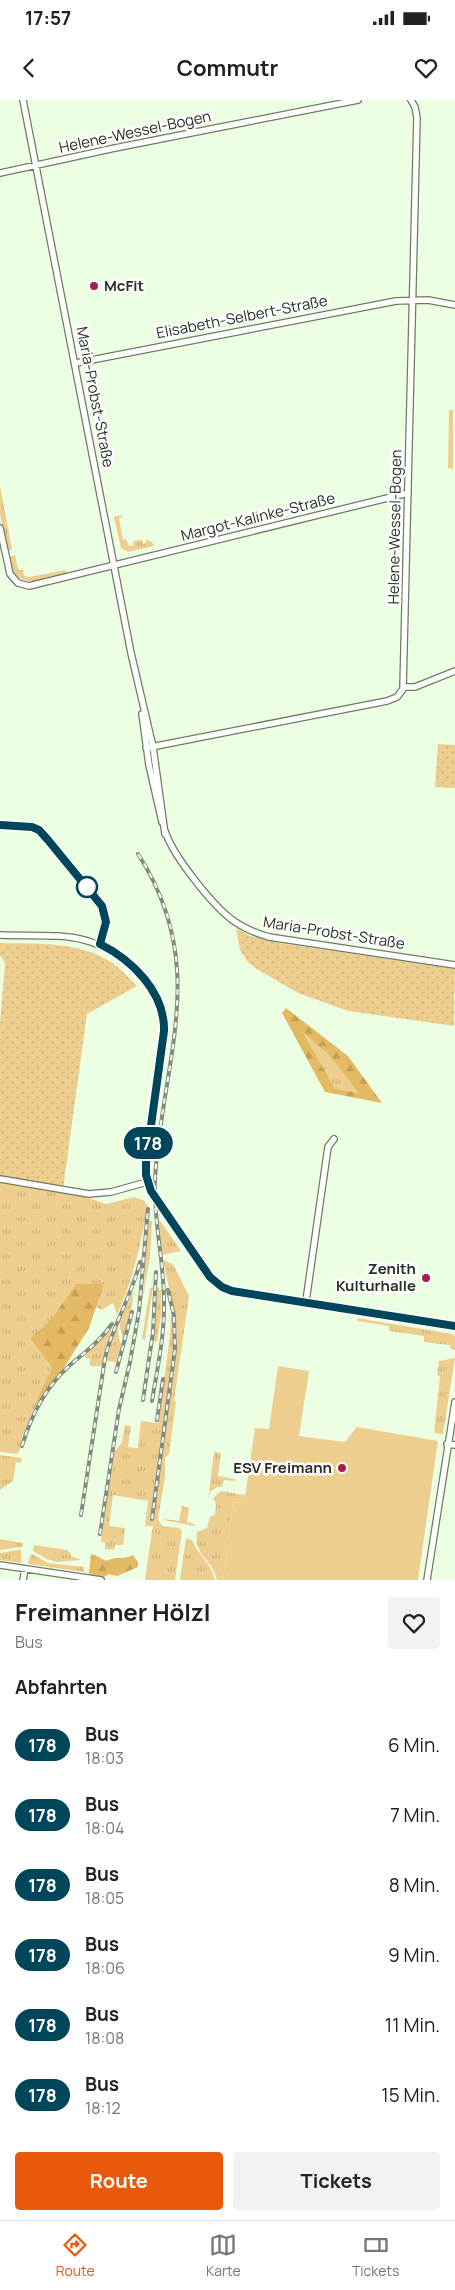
<!DOCTYPE html>
<html lang="de">
<head>
<meta charset="utf-8">
<style>
  :root { --surface:#fff; --page:#f2f2f2; --text:#222; --muted:#767676; --line:#e0e0e0; --accent:#ea580c }
  body { margin:0; font-family:Manrope,sans-serif; background:var(--page); color:var(--text); height:100vh; display:flex; flex-direction:column; font-size:19px; white-space:nowrap }
  * { box-sizing:border-box; margin:0 }
  p { font-size:16px; color:var(--muted) }
  .icon { flex:none; width:28px; height:28px; fill:none; stroke:currentColor; stroke-width:2; stroke-linecap:round; stroke-linejoin:round }
  .map { position:relative; height:1480px; overflow:hidden }
  .sheet { display:flex; flex-direction:column; background:var(--surface); flex:1 }
  .sheet>* { flex:none }
  .badge { padding:0 10px; border-radius:16px; font-size:18px; line-height:32px }
  .map>.badge { position:absolute; translate:-50% -50%; box-shadow:0 0 0 2px #fff }
  h2 { padding:0 15px; font-size:19px; line-height:45px }
  .round { display:grid; place-items:center; flex:none; width:52px; height:52px; border-radius:5px; background:var(--page) }
  .headline { display:flex; align-items:center; justify-content:space-between; height:85px; padding:0 15px }
  h1 { font-size:24px; font-weight:700; line-height:38px }
  .action { display:flex; gap:10px; margin-top:auto; padding:10px 15px }
  .action a { flex:1; height:58px; border-radius:5px; background:var(--accent); color:#fff; font-size:20px; font-weight:700; line-height:58px; text-align:center }
  .action a+a { background:var(--page); color:var(--text) }
  ul { padding:0; list-style:none }
  li { display:flex; align-items:center; gap:15px; height:70px; padding:0 15px }
  li div { flex:1 }
  li b { display:block; font-size:19px }
  li em { font-style:normal }
  li .badge { min-width:55px; font-weight:700; text-align:center }
  .status { display:flex; justify-content:space-between; align-items:center; height:35px; padding:0 25px; background:var(--surface); direction:ltr }
  .status svg { height:14px; fill:currentColor }
  header { display:flex; justify-content:space-between; align-items:center; height:65px; padding:0 15px; background:var(--surface); font-size:22px; font-weight:700 }
  .tab-bar { display:flex; justify-content:space-around; align-items:center; height:70px; border-top:1px solid var(--line); background:var(--surface); font-size:14px; color:var(--muted) }
  .tab-bar a { display:grid; justify-items:center; gap:2px }
  .tab-bar .on { color:var(--accent) }
  .map>svg:first-child { display:block }
</style>
</head>
<body>
<div class="status"><b>17:57</b><svg viewBox="0 0 49 12"><path d="M0 12V9h3v3zM5 12V6h3v6zM10 12V3h3v9zM15 12V0h3v12zM26 1h20v11H26zM47 4h2v5h-2z"/></svg></div>
<header><svg class="icon" aria-label="back" viewBox="0 0 24 24"><path d="M15 5l-7 7 7 7"/></svg>Commutr<svg class="icon" aria-label="heart" viewBox="0 0 24 24"><path d="M12 20l-8-8c-3-5 5-10 8-4 3-6 11-1 8 4z"/></svg></header>
<div class="map">
<svg width="455" height="1480" viewBox="0 0 455 1480">
  <defs>
    <pattern id="grass-tufts" width="24" height="20" patternUnits="userSpaceOnUse" patternTransform="scale(1.25)"><rect width="24" height="20" fill="#eece8f"/><path d="M3 7l-1-3M5 7V3M7 7l1-3M15 17l-1-3M17 17v-4M19 17l1-3" fill="none" stroke="#ccb17b"/></pattern>
    <pattern id="forest-firs" width="22" height="20" patternUnits="userSpaceOnUse" patternTransform="scale(1.25)"><rect width="22" height="20" fill="#e3b964"/><path d="M5 1l3.5 6h-7zM16 11l3.5 6h-7z" fill="#c39f56"/></pattern>
    <pattern id="park-dots" width="8" height="8" patternUnits="userSpaceOnUse" patternTransform="scale(1.25)"><rect width="8" height="8" fill="#eece8f"/><path d="M2 2h.1M6 6h.1" fill="none" stroke="#ccb17b" stroke-width="1.8" stroke-linecap="round"/></pattern>
  </defs>
  <rect width="100%" height="100%" fill="#edffe3"/>
  <path fill="url(#grass-tufts)" d="M0 386 12 450 7 451 0 414Z
    M121 415 123 417 119 418 123 440 126 439 129 446 134 445 133 441 142 440 143 444 146 443V439L153 443 154 446 128 452 121 448 114 417Z
    M15 455 18 470H23L24 476 29 477 66 470 67 475C40 481 17 492 8 457Z
    M302 930 330 956 360 993 335 990Z
    M0 1080 63 1089 106 1104 134 1097 143 1100 148 1106C140 1147 134 1177 117 1215L113 1203 102 1210 96 1207 105 1181 97 1184H76L50 1221 30 1238 52 1268 21 1340 23 1341 18 1354 0 1352Z
    M159 1119 181 1151 162 1155Z
    M148 1121H152L150 1157 135 1241 144 1185Z
    M163 1160 173 1164 189 1196 174 1301 176 1302 169 1354 165 1358V1377L158 1419 162 1426 179 1428 182 1431 175 1480H145L153 1424 152 1426H145L148 1401 113 1395 109 1426 125 1428 123 1445H115L114 1450 105 1449V1442H101L114 1352 122 1342 125 1325 131 1326 128 1347 138 1348 141 1321 158 1323 170 1236 171 1210 174 1245 171 1273 174 1274 177 1241 176 1222Z
    M153 1187 145 1240 142 1239 150 1188Z
    M157 1187 161 1190V1214L157 1242 153 1241Z
    M134 1190 131 1213 123 1240 119 1223Z
    M357 1218 452 1234 455 1236V1250H452L449 1245 424 1242V1236L389 1231V1226L357 1221Z
    M112 1227 102 1266H90V1259L85 1258V1256Z
    M117 1227 121 1246 116 1262 106 1261Z
    M455 1258 443 1334 434 1333 440 1277 437 1274 439 1261Z
    M214 1352 221 1353 218 1376 235 1379V1381L224 1380 222 1387H217L210 1392 208 1400Z
    M0 1355 22 1358 21 1363 16 1362 13 1381 0 1390Z
    M221 1391 245 1395 244 1403 233 1402 223 1480H217C213 1460 193 1455 197 1432L207 1428 210 1417 215 1414 216 1404 213 1398Z
    M182 1406 189 1408 187 1422 195 1424 194 1426 164 1420 163 1419 179 1421Z
    M186 1438 192 1440C198 1454 212 1465 215 1480H180Z
    M0 1439 23 1443 22 1447 0 1450Z
    M34 1445 68 1450V1452L71 1453V1456L81 1460 56 1462 47 1459 33 1451Z
    M17 1450H21V1463L0 1460V1453Z
    M32 1454 48 1463 84 1467V1472L28 1464 30 1456Z"/>
  <path fill="url(#forest-firs)" fill-rule="evenodd" d="M286 908 348 956 382 1003 325 992 282 913ZM303 932 330 956 359 993 335 989Z
    M105 1181 89 1228 60 1274 33 1309 52 1268 30 1238 50 1221 76 1184H97Z
    M93 1454 106 1461C115 1456 124 1460 133 1455L138 1462V1467L117 1476 109 1474 104 1477 89 1474 91 1455Z"/>
  <path fill="url(#park-dots)" d="M438 644 455 645V688L435 687Z
    M236 828 250 836 279 843 455 869 454 926 348 911 298 893 255 868 247 861 240 850Z
    M0 843C37 844 78 841 111 862 120 868 129 878 137 886L87 914 63 1089 0 1080V923L5 863 0 855Z"/>
  <path fill="#eece8f" d="M449 310H453V369L448 368Z
    M278 1266 309 1271 299 1336 345 1342 357 1327 438 1341 418 1480H223L233 1402 244 1403 255 1328 269 1329Z"/>
  <g fill="none" stroke-linecap="round" stroke-linejoin="round">
    <g stroke="#6c7c63" stroke-width="8">
      <path id="minor" d="M23 0 131 553 153 647 165 734
        M0 73 115 48 358 0
        M76 263 396 201 428 200 455 205
        M0 428 10 474 18 483 29 486 408 393
        M403 587H415L455 571
        M142 614 149 665 162 722
        M146 648 387 601 397 597 403 589 417 18 415 7 411 0
        M0 725C19 726 35 724 48 739L102 806 105 821 100 844
        M165 731C173 756 211 803 231 819 243 828 255 833 269 837L455 865
        M0 835C60 837 92 828 138 873 155 890 165 907 165 931L146 1063 147 1082 156 1098 210 1177 222 1187 232 1191 455 1226
        M0 1079 89 1094 111 1092 147 1082
        M306 1201 328 1047 334 1039
        M447 1344 455 1345
        M0 1465 101 1480
        M23 1480 25 1469
        M427 1480 455 1302"/>
    </g>
    <use href="#minor" stroke="#fff" stroke-width="5.5"/>
    <g stroke="#818d7a" stroke-width="4">
      <path id="rail" d="M138 754C211 867 162 959 155 1079 153 1121 165 1164 164 1207 164 1239 157 1270 152 1301
        M116 1272 132 1212
        M143 1300 153 1232 156 1172
        M157 1320 163 1279
        M22 1346C31 1316 45 1288 68 1267 84 1253 100 1241 112 1224
        M81 1415 105 1258C113 1225 132 1195 140 1162
        M152 1419 175 1249 174 1216 168 1190
        M100 1434 119 1309 130 1262 139 1211 148 1109"/>
    </g>
    <use href="#rail" stroke="#fff" stroke-width="2" stroke-dasharray="5.5" stroke-linecap="butt"/>
  </g>
  <g fill="none" stroke-linecap="round" stroke-linejoin="round">
    <g stroke="#fff" stroke-width="11">
      <path id="line" d="M0 725 32 727 39 730 48 740 102 806 106 822 100 844C132 860 165 892 164 931L146 1062V1075L151 1091 210 1177 222 1187 232 1191 455 1226"/>
    </g>
    <use href="#line" stroke="#00465a" stroke-width="8"/>
  </g>
  <g fill="#ab194d" stroke="#fff" stroke-width="2">
    <circle cx="94" cy="186" r="5"/>
    <circle cx="426" cy="1178" r="5"/>
    <circle cx="342" cy="1368" r="5"/>
  </g>
  <circle fill="#fff" stroke="#00465a" stroke-width="2.5" cx="87" cy="787" r="10"/>
  <g text-anchor="middle" stroke-width="5" stroke-linejoin="round" paint-order="stroke">
    <g font-size="15" fill="#272e23" stroke="#fff">
      <text transform="translate(135 32) rotate(-12)" y="5">Helene-Wessel-Bogen</text>
      <text transform="translate(242 217) rotate(-11)" y="5">Elisabeth-Selbert-Straße</text>
      <text transform="translate(95 297) rotate(79)" y="5">Maria-Probst-Straße</text>
      <text transform="translate(258 417) rotate(-14)" y="5">Margot-Kalinke-Straße</text>
      <text transform="translate(395 427) rotate(-89)" y="5">Helene-Wessel-Bogen</text>
      <text transform="translate(334 833) rotate(9)" y="5">Maria-Probst-Straße</text>
    </g>
    <g font-size="15" font-weight="bold" fill="#272e23" stroke="#fff" text-anchor="end">
      <text x="104" y="191" text-anchor="start">McFit</text>
      <text x="416" y="1174">Zenith<tspan x="416" dy="17">Kulturhalle</tspan></text>
      <text x="332" y="1373">ESV Freimann</text>
    </g>
  </g>
</svg>
<b class="badge" style="left:148px;top:1043px;background:#00465a;color:#fff">178</b>
</div>
<section class="sheet">
<div class="headline"><div><h1>Freimanner Hölzl</h1><p>Bus</p></div><a class="round"><svg class="icon" aria-label="heart" viewBox="0 0 24 24"><path d="M12 20l-8-8c-3-5 5-10 8-4 3-6 11-1 8 4z"/></svg></a></div>
<h2>Abfahrten</h2>
<ul>
<li><span class="badge" style="background:#00465a;color:#fff">178</span><div><b>Bus</b><p>18:03</p></div><em>6 Min.</em></li>
<li><span class="badge" style="background:#00465a;color:#fff">178</span><div><b>Bus</b><p>18:04</p></div><em>7 Min.</em></li>
<li><span class="badge" style="background:#00465a;color:#fff">178</span><div><b>Bus</b><p>18:05</p></div><em>8 Min.</em></li>
<li><span class="badge" style="background:#00465a;color:#fff">178</span><div><b>Bus</b><p>18:06</p></div><em>9 Min.</em></li>
<li><span class="badge" style="background:#00465a;color:#fff">178</span><div><b>Bus</b><p>18:08</p></div><em>11 Min.</em></li>
<li><span class="badge" style="background:#00465a;color:#fff">178</span><div><b>Bus</b><p>18:12</p></div><em>15 Min.</em></li>
</ul>
<div class="action"><a>Route</a><a>Tickets</a></div>
</section>
<nav class="tab-bar">
<a class="on"><svg class="icon" aria-label="directions" viewBox="0 0 24 24"><path d="M12 3l9 9-9 9-9-9zM9 14v-3h6M13 9l2 2-2 2"/></svg>Route</a>
<a><svg class="icon" aria-label="map" viewBox="0 0 24 24"><path d="M3 6l6-2 6 2 6-2v14l-6 2-6-2-6 2zM9 4v14M15 6v14"/></svg>Karte</a>
<a><svg class="icon" aria-label="tickets" viewBox="0 0 24 24"><path d="M3 7h18v10H3zM15 7v10"/></svg>Tickets</a>
</nav>
</body>
</html>
